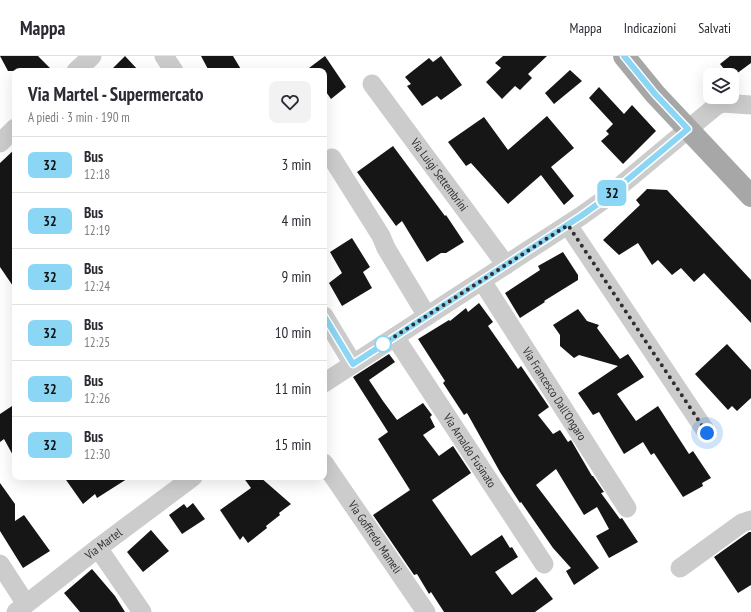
<!DOCTYPE html>
<html lang="it">
<head>
<meta charset="utf-8">
<style>
  :root { --surface:#fff; --page:#f2f2f3; --text:#2b2b33; --muted:#7c7c81; --line:#e1e1e2 }
  body { margin:0; font-family:"PT Sans Narrow",sans-serif; background:var(--page); color:var(--text); height:100vh; display:flex; flex-direction:column; font-size:15px; white-space:nowrap }
  * { box-sizing:border-box; margin:0 }
  p { font-size:13px; color:var(--muted) }
  .icon { flex:none; width:22px; height:22px; fill:none; stroke:currentColor; stroke-width:2; stroke-linecap:round; stroke-linejoin:round }
  .map { position:relative; flex:1; overflow:hidden }
  .panel { position:absolute; left:12px; top:12px; width:315px; height:412px; display:flex; flex-direction:column; background:var(--surface); border-radius:8px; box-shadow:0 4px 16px #0002 }
  .panel>* { flex:none }
  .badge { padding:0 8px; border-radius:6px; font-size:14px; line-height:26px }
  .buttons { position:absolute; left:703px; top:12px; display:grid; gap:8px }
  .buttons a { display:grid; place-items:center; width:36px; height:36px; border-radius:8px; background:var(--surface); box-shadow:0 4px 16px #0002; font-size:20px }
  .you { position:absolute; width:20px; height:20px; margin:-10px; border:3px solid #fff; border-radius:50%; background:#1a73e8; box-shadow:0 0 0 6px #1a73e833 }
  .map>.badge { position:absolute; translate:-50% -50%; box-shadow:0 0 0 2px #fff }
  .round { display:grid; place-items:center; flex:none; width:42px; height:42px; border-radius:8px; background:var(--page) }
  .summary { display:flex; align-items:center; justify-content:space-between; height:68px; padding:0 16px }
  h1 { font-size:19px; font-weight:700; line-height:30px }
  ul { padding:0; list-style:none }
  li { display:flex; align-items:center; gap:12px; height:56px; padding:0 16px; border-top:1px solid var(--line) }
  li div { flex:1 }
  li b { display:block; font-size:15px }
  li em { font-style:normal }
  li .badge { min-width:44px; font-weight:700; text-align:center }
  header { display:flex; align-items:center; gap:24px; box-sizing:border-box; height:56px; padding:0 20px; background:var(--surface); border-bottom:1px solid var(--line) }
  header strong { font-size:19px }
  nav { display:flex; gap:22px; margin-inline-start:auto; font-size:14px }
  .map>svg:first-child { display:block }
</style>
</head>
<body>
<header>
<strong>Mappa</strong>
<nav><a>Mappa</a><a>Indicazioni</a><a>Salvati</a></nav>
</header>
<div class="map">
<svg width="751" height="556" viewBox="0 0 751 556">
  <rect width="100%" height="100%" fill="#fff"/>
  <path fill="#161616" d="M0 0H38L53 15H8Z
    M125 0 139 15H110Z
    M201 0H233L242 15H209Z
    M325 0 346 31 331 43 324 33V15H305Z
    M441 0 462 29 441 44 437 40 422 50 407 30 411 28 405 21 429 2 433 6Z
    M503 0H547L528 18 532 22 520 34 515 30 502 43 486 26 501 12 495 7Z
    M730 0H751V7L732 21V19H729L720 8Z
    M570 14 582 25 554 48 545 37Z
    M599 31 624 58 632 49 656 75 623 108 601 85 609 78 606 75 613 68 589 42Z
    M547 60 574 92 551 111 574 140 564 149 541 119 508 148 471 107 466 110 448 86 484 61 508 94Z
    M393 90 445 160 446 159 464 186 446 197H441L427 206 402 165 396 170 357 116Z
    M15 93V233L0 211V107Z
    M647 133 667 134 751 224V267L704 217 694 226 681 212 672 219 658 204 652 209 638 187 619 199 603 184 640 149 636 144Z
    M352 182 370 211 363 216 372 232 342 250 329 227 342 217 330 196Z
    M563 196 578 219V224L544 245 545 246 520 262 505 237 540 214 538 210Z
    M479 247 493 266 488 270 518 313 521 310 549 351 538 359 553 378 560 374 568 386 571 384 592 420H593L604 436 601 437 620 463 622 462 638 486 609 502 596 480 609 473 597 451 584 459 556 413 536 429 599 512 574 529 566 515 571 512 553 492 521 446 520 447 500 416 467 357 464 359 443 327 445 325 418 283 449 264 450 265 466 252 468 256Z
    M578 253 587 265 599 269 597 272 620 303 628 298 644 321 617 338 636 365 658 350 689 398 693 395 711 422 702 427 703 430 683 441 654 397 651 399 643 386 624 398 599 356 593 359 578 337 618 310 579 299 574 302 560 290V279L553 269Z
    M727 288 751 314V342L737 355 732 350 728 354 695 318Z
    M389 298 395 306 369 324 383 345 397 364 423 347 432 359 430 361 435 371 423 379 439 400 453 390 471 417 432 444 471 500 502 479 510 492 512 491 518 501 495 516 512 539 536 521 553 543 535 556H444L431 536 429 538 417 518 414 519 373 459 410 434 378 383 388 376 353 321Z
    M15 348V403L4 383 0 386V358Z
    M64 421H130L97 442 95 438 83 448Z
    M243 421H260L291 448 279 457 280 459 266 470 267 472 248 487 243 480 240 484 220 454 251 432Z
    M0 427 15 448V465L24 459 50 495 23 512 0 475Z
    M193 447 205 463 182 478 169 459 184 448 187 452Z
    M151 474 169 495 143 516 127 496Z
    M749 476H751V529L738 537 714 501Z
    M92 513 115 540 125 556H80L64 537Z"/>
  <g fill="none" stroke-linecap="round" stroke-linejoin="round">
    <g stroke="#ccc" stroke-width="19">
      <path d="M164 0 174 15"/>
      <path d="M76 15 92 0"/>
      <path id="s1" d="M372 28 506 209"/>
      <path d="M0 87 15 72"/>
      <path d="M332 102 381 180 386 192 427 260"/>
      <path d="M568 169 707 377"/>
      <path id="s2" d="M482 225 627 452"/>
      <path d="M324 260 353 308"/>
      <path id="s3" d="M395 281 544 508"/>
      <path d="M324 327 581 160 602 145 716 50 722 47 751 49"/>
      <path id="s4" d="M324 407 426 556"/>
      <path d="M98 492 142 556"/>
      <path d="M0 508 26 548"/>
      <path d="M680 512 742 467 751 464"/>
      <path id="s5" d="M16 556 98 492 193 421"/>
    </g>
    <path stroke="#a7a7a7" stroke-width="22" d="M624 0 655 38 751 140"/>
  </g>
  <g fill="none" stroke-linecap="round" stroke-linejoin="round">
    <g stroke="#fff" stroke-width="9">
      <path id="line" d="M324 260 353 308 581 160 602 145 688 73 655 38 624 0"/>
    </g>
    <use href="#line" stroke="#8ad6f4" stroke-width="6"/>
    <path stroke="#2f2f2f" stroke-width="4" stroke-dasharray="0 7.2" d="M383 288 568 169 707 377"/>
  </g>
  <circle fill="#fff" stroke="#8ad6f4" stroke-width="2" cx="383" cy="288" r="8"/>
  <g text-anchor="middle" stroke-width="4" stroke-linejoin="round" paint-order="stroke">
    <g font-size="12" fill="#2f2f2f" stroke="#fff">
      <text dy="4" stroke="none"><textPath href="#s1" startOffset="113">Via Luigi Settembrini</textPath></text>
      <text dy="4" stroke="none"><textPath href="#s2" startOffset="134">Via Francesco Dall'Ongaro</textPath></text>
      <text dy="4" stroke="none"><textPath href="#s3" startOffset="136">Via Arnaldo Fusinato</textPath></text>
      <text dy="4" stroke="none"><textPath href="#s4" startOffset="90">Via Goffredo Mameli</textPath></text>
      <text dy="4" stroke="none"><textPath href="#s5" startOffset="111">Via Martel</textPath></text>
    </g>
  </g>
</svg>
<div class="buttons">
<a><svg class="icon" aria-label="layers" viewBox="0 0 24 24"><path d="M12 4l9 5-9 5-9-5zM3 14l9 5 9-5"/></svg></a>
</div>
<div class="you" style="left:707px;top:377px"></div>
<b class="badge" style="left:612px;top:137px;background:#8ad6f4;color:#111">32</b>
<section class="panel">
<div class="summary"><div><h1>Via Martel - Supermercato</h1><p>A piedi · 3 min · 190 m</p></div><a class="round"><svg class="icon" aria-label="heart" viewBox="0 0 24 24"><path d="M12 20l-8-8c-3-5 5-10 8-4 3-6 11-1 8 4z"/></svg></a></div>
<ul>
<li><span class="badge" style="background:#8ad6f4;color:#111">32</span><div><b>Bus</b><p>12:18</p></div><em>3 min</em></li>
<li><span class="badge" style="background:#8ad6f4;color:#111">32</span><div><b>Bus</b><p>12:19</p></div><em>4 min</em></li>
<li><span class="badge" style="background:#8ad6f4;color:#111">32</span><div><b>Bus</b><p>12:24</p></div><em>9 min</em></li>
<li><span class="badge" style="background:#8ad6f4;color:#111">32</span><div><b>Bus</b><p>12:25</p></div><em>10 min</em></li>
<li><span class="badge" style="background:#8ad6f4;color:#111">32</span><div><b>Bus</b><p>12:26</p></div><em>11 min</em></li>
<li><span class="badge" style="background:#8ad6f4;color:#111">32</span><div><b>Bus</b><p>12:30</p></div><em>15 min</em></li>
</ul>
</section>
</div>
</body>
</html>
